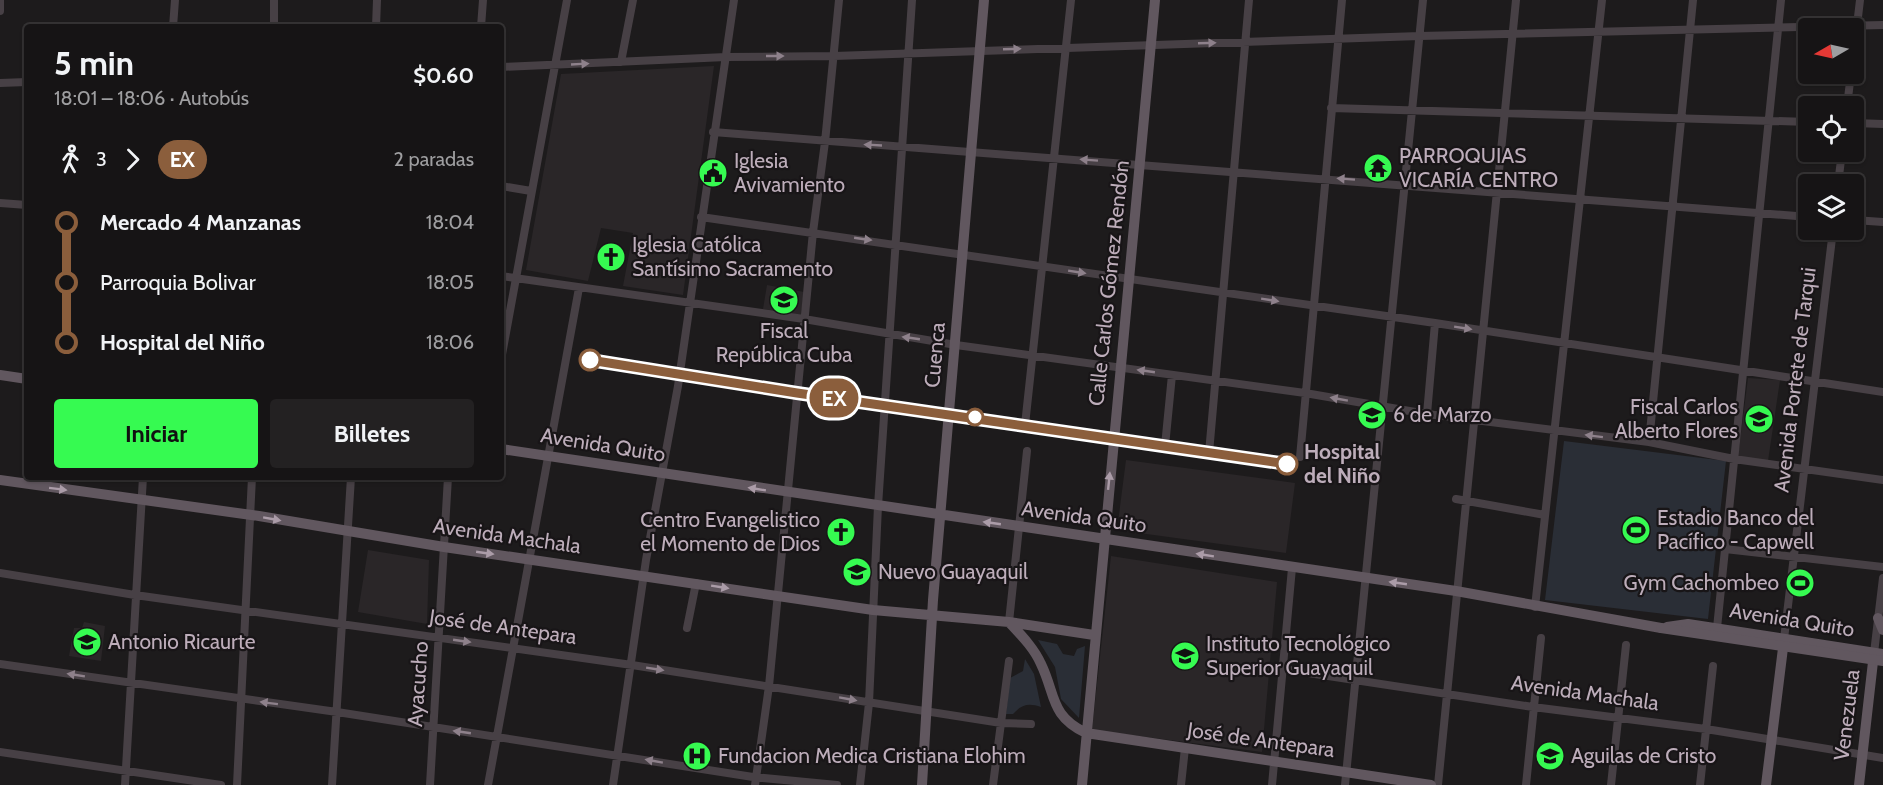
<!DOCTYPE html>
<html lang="es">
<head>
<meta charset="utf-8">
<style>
  :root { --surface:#161415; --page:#232122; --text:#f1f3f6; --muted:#9e9ea0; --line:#353334; --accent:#36fa51 }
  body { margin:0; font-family:Cabin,sans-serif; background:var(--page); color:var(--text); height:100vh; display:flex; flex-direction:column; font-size:22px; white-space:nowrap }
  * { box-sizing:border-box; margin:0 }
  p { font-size:20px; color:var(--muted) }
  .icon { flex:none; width:33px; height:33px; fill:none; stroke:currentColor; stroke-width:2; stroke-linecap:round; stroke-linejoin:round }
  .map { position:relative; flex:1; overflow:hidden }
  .sheet { position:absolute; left:24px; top:24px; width:480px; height:456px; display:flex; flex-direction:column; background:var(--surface); border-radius:6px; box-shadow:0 2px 4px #0004,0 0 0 2px var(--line) }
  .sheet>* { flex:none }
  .badge { padding:0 12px; border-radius:20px; font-size:21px; line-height:39px }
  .needle { width:39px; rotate:261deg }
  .tools { position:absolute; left:1798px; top:18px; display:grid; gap:12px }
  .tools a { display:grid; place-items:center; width:66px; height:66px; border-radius:6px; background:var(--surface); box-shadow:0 2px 4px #0004,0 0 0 2px var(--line); font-size:30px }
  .map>.badge { position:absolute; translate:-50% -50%; box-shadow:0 0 0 3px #fff }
  .legs { display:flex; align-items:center; gap:9px; height:66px; padding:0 30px; font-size:20px }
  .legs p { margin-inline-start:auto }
  .overview { display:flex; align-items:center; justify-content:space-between; height:102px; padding:0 30px }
  h1 { font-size:33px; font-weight:700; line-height:45px }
  .primary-button { display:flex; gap:12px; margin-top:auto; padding:12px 30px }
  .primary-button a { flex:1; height:69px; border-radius:6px; background:var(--accent); color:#111; font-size:24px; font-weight:700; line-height:69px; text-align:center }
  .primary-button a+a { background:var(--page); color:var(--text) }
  ul { padding:0 30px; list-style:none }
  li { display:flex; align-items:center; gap:21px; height:60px; font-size:22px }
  li i { display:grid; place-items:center; width:9px; height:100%; margin:0 8px; background:currentColor }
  li i::after { content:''; width:15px; height:15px; margin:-8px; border:4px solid; border-radius:50%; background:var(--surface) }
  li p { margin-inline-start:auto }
  li:first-child i { background:linear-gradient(#0000 50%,currentColor 0) }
  li:last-child i { background:linear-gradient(currentColor 50%,#0000 0) }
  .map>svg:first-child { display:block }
</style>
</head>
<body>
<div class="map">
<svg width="1883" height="785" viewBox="0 0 1883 785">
  <rect width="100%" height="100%" fill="#1d1b1c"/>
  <path fill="#2a2628" d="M714 66 683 295 623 286 633 233 601 228 588 281 526 270 561 74Z
    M767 285 804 292 801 315 763 309Z
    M1748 378 1780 380 1768 461 1738 457Z
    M1126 460 1295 483 1286 553 1117 530Z
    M368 550 429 560 427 624 358 612Z
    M1111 556 1277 582 1262 752 1092 730Z
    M84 622 105 626 101 661 69 656 74 628H82Z"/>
  <path fill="#2a2e36" d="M1564 441 1726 461 1708 619 1545 600Z
    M1038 640 1057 644 1063 654 1074 656 1077 649 1085 646 1079 718 1061 699 1055 667Z
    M1025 659 1034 674 1041 707C1029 703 1022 704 1013 714H1006L1010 678 1023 671Z"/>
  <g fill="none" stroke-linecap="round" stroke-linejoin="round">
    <path stroke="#474045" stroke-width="8" d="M0 11V0
      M173 27 175 0
      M274 27V0
      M376 27 377 0
      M481 27 483 0
      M1854 51 1860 0
      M621 62 633 0
      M501 67 726 57 834 56 1420 36 1883 25
      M0 83 27 82
      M1847 106 1851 74
      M1331 108 1809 122
      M1854 123 1883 124
      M713 132 1809 217
      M1838 184 1842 152
      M501 186 531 191
      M0 203 27 205
      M701 217 1435 323 1883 392
      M1854 220 1883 222
      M501 276 804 319 956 345 1305 393 1427 414 1649 442 1734 459 1883 480
      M501 360 567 0
      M1427 414 1435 323
      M1025 425 1071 0
      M1649 442 1693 0
      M1165 446 1172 375
      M1209 453 1249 0
      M1300 457 1342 0
      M1456 499 1545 515
      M1725 549 1883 567
      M0 573 135 595 632 665 1001 723 1031 724
      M1535 607 1602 0
      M1009 622 1027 451
      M687 628 696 583
      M1717 628 1781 0
      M1784 639 1833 230
      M1874 653 1883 578
      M0 664 337 712 753 777 837 785
      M1282 669 1533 707 1706 729 1883 758
      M0 752 221 785
      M125 785 143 477
      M237 785 252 477
      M332 785 351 477
      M430 785 448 477
      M488 785 579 288
      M613 785 646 560 678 386 734 0
      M755 785 769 686 813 232 825 142 839 0
      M860 785 869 703 878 506 912 0
      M993 785 1009 661
      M1181 785 1185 748
      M1272 785 1292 568
      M1345 785 1423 0
      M1438 785 1516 0
      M1526 785 1541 638
      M1611 785 1626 645
      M1700 785 1713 666"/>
    <path stroke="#61575f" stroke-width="10" d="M0 375 27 379
      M501 449 1456 591 1661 628
      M0 480 259 516 444 547 873 610 1009 622 1094 635
      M1878 618 1883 630
      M1009 622C1021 635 1034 648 1041 664 1056 695 1050 716 1086 733L1431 785
      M1667 627 1688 624 1883 654
      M922 785 933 600 984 0
      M1082 785 1155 0
      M1766 785 1784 640
      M1859 785 1874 653"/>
    <path stroke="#61575f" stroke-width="10" d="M1661 628 1883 661"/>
  </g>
  <defs><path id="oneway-solid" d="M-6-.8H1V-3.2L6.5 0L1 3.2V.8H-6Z" transform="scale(1.5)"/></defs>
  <g fill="#8e818b">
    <use href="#oneway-solid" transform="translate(1207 43) rotate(-2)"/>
    <use href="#oneway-solid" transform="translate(1012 49) rotate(-2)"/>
    <use href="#oneway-solid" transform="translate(775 56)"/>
    <use href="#oneway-solid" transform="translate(580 64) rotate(-3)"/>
    <use href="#oneway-solid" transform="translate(873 145) rotate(-177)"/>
    <use href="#oneway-solid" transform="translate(1089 160) rotate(-176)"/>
    <use href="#oneway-solid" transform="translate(1346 179) rotate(-176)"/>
    <use href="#oneway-solid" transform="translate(863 239) rotate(8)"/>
    <use href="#oneway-solid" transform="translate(1077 272) rotate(9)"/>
    <use href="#oneway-solid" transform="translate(1270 300) rotate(9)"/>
    <use href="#oneway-solid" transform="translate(1463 328) rotate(9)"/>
    <use href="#oneway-solid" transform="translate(911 338) rotate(-172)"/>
    <use href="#oneway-solid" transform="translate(1146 371) rotate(-172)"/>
    <use href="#oneway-solid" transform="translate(1339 399) rotate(-170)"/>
    <use href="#oneway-solid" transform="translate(1594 436) rotate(-173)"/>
    <use href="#oneway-solid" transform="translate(462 641) rotate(8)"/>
    <use href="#oneway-solid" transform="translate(655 669) rotate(9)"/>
    <use href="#oneway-solid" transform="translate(76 675) rotate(-171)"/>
    <use href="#oneway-solid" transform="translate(848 699) rotate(10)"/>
    <use href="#oneway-solid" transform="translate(269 703) rotate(-173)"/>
    <use href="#oneway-solid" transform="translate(462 732) rotate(-172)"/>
    <use href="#oneway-solid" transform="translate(654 761) rotate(-170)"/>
  </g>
  <g fill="#ab9ca8">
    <use href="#oneway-solid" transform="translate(1109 481) rotate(-84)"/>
    <use href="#oneway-solid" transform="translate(58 489) rotate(7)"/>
    <use href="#oneway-solid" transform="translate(757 489) rotate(-171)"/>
    <use href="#oneway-solid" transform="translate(272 519) rotate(10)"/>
    <use href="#oneway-solid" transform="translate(992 523) rotate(-172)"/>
    <use href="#oneway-solid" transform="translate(485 553) rotate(8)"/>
    <use href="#oneway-solid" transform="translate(1205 555) rotate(-171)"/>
    <use href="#oneway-solid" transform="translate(1398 583) rotate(-172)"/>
    <use href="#oneway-solid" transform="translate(720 587) rotate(9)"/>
  </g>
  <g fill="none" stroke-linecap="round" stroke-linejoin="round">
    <g stroke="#fff" stroke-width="14">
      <path id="line-1" d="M590 360 797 393 1287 464"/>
    </g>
    <use href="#line-1" stroke="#8b5e3c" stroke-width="9"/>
  </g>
  <defs>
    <g id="temple-disc" transform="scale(1.5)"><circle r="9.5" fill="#36fa51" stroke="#181517"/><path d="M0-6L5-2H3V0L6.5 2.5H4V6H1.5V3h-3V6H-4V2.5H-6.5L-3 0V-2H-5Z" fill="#111"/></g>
    <g id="civic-disc" transform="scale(1.5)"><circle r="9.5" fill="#36fa51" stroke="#181517"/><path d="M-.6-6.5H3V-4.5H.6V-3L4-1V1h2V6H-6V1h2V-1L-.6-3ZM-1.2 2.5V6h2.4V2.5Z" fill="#111"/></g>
    <g id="church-disc" transform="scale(1.5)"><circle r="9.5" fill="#36fa51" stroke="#181517"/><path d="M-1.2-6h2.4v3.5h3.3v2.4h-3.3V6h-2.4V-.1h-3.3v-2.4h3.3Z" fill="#111"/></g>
    <g id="school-disc" transform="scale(1.5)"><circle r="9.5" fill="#36fa51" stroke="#181517"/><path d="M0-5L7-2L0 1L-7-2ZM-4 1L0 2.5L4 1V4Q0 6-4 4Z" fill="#111"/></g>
    <g id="university-disc" transform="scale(1.5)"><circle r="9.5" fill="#36fa51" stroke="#181517"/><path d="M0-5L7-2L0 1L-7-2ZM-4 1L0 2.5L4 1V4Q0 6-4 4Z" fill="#111"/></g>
    <g id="stadium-disc" transform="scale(1.5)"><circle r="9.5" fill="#36fa51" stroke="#181517"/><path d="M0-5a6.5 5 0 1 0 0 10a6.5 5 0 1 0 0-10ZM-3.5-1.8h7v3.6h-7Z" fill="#111"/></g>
    <g id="hospital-disc" transform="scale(1.5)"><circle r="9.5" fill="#36fa51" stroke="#181517"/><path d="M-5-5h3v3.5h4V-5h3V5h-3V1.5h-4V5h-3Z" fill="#111"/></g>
  </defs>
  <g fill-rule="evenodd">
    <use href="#temple-disc" x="1378" y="168"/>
    <use href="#civic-disc" x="713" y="173"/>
    <use href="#church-disc" x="611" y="257"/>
    <use href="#school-disc" x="784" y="300"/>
    <use href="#university-disc" x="1372" y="415"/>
    <use href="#school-disc" x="1759" y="419"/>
    <use href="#stadium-disc" x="1636" y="530"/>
    <use href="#church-disc" x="841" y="532"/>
    <use href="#school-disc" x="857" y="572"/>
    <use href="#stadium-disc" x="1800" y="583"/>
    <use href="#school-disc" x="87" y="642"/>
    <use href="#school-disc" x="1185" y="656"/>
    <use href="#hospital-disc" x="697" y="756"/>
    <use href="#school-disc" x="1550" y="756"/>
  </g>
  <g fill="#fff" stroke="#8b5e3c" stroke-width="3">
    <circle cx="590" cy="360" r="10"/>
    <circle cx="975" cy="417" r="8"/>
    <circle cx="1287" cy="464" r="10"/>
  </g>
  <g text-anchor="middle" stroke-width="4.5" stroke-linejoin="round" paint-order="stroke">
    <g font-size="21" fill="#bdadba" stroke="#181517" text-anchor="start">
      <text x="1399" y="163">PARROQUIAS<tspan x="1399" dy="24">VICARÍA CENTRO</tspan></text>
      <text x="734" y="168">Iglesia<tspan x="734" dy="24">Avivamiento</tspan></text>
      <text x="632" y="252">Iglesia Católica<tspan x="632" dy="24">Santísimo Sacramento</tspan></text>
      <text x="784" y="338" text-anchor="middle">Fiscal<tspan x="784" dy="24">República Cuba</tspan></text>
      <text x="1738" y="414" text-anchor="end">Fiscal Carlos<tspan x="1738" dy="24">Alberto Flores</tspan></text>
      <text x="1393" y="422">6 de Marzo</text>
      <text x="1657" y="525">Estadio Banco del<tspan x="1657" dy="24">Pacífico - Capwell</tspan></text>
      <text x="820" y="527" text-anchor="end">Centro Evangelistico<tspan x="820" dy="24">el Momento de Dios</tspan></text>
      <text x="878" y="579">Nuevo Guayaquil</text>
      <text x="1779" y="590" text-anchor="end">Gym Cachombeo</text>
      <text x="108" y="649">Antonio Ricaurte</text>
      <text x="1206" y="651">Instituto Tecnológico<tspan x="1206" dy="24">Superior Guayaquil</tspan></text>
      <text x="718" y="763">Fundacion Medica Cristiana Elohim</text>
      <text x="1571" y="763">Aguilas de Cristo</text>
    </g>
    <g font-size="21" fill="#bdadba" stroke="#181517">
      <text transform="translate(1109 283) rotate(-84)" y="7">Calle Carlos Gómez Rendón</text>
      <text transform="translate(935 355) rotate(-85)" y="7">Cuenca</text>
      <text transform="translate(1795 380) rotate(-83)" y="7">Avenida Portete de Tarqui</text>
      <text transform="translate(603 445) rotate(9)" y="7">Avenida Quito</text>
      <text transform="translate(1084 517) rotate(8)" y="7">Avenida Quito</text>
      <text transform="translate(507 536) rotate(8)" y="7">Avenida Machala</text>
      <text transform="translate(1792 620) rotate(9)" y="7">Avenida Quito</text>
      <text transform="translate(503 627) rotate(8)" y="7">José de Antepara</text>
      <text transform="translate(418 684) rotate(-86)" y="7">Ayacucho</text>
      <text transform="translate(1585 693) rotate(8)" y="7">Avenida Machala</text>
      <text transform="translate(1847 715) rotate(-83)" y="7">Venezuela</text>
      <text transform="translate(1261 740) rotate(8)" y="7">José de Antepara</text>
    </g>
    <g font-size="21" font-weight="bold" fill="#bdadba" stroke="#181517" text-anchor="start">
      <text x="1304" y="459">Hospital<tspan x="1304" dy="24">del Niño</tspan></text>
    </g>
  </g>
</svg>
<div class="tools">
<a><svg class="needle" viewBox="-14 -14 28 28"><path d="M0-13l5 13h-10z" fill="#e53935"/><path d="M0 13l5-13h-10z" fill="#9e9ea0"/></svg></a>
<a><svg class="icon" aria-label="locate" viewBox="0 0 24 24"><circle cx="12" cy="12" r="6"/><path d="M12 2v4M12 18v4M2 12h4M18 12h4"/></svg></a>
<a><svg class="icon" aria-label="layers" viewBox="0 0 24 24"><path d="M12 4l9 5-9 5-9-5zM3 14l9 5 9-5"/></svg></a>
</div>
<b class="badge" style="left:834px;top:398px;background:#8b5e3c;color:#fff">EX</b>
<section class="sheet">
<div class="overview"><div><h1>5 min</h1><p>18:01 – 18:06 · Autobús</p></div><b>$0.60</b></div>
<div class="legs"><svg class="icon" aria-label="walk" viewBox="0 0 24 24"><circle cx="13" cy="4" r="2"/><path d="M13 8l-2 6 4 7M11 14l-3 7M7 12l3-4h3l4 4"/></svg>3<svg class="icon" aria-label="forward" viewBox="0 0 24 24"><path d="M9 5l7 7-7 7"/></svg><b class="badge" style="background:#8b5e3c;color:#fff">EX</b><p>2 paradas</p></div>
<ul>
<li><i style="color:#8b5e3c"></i><b>Mercado 4 Manzanas</b><p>18:04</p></li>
<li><i style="color:#8b5e3c"></i><span>Parroquia Bolivar</span><p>18:05</p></li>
<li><i style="color:#8b5e3c"></i><b>Hospital del Niño</b><p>18:06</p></li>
</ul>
<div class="primary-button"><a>Iniciar</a><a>Billetes</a></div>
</section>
</div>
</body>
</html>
